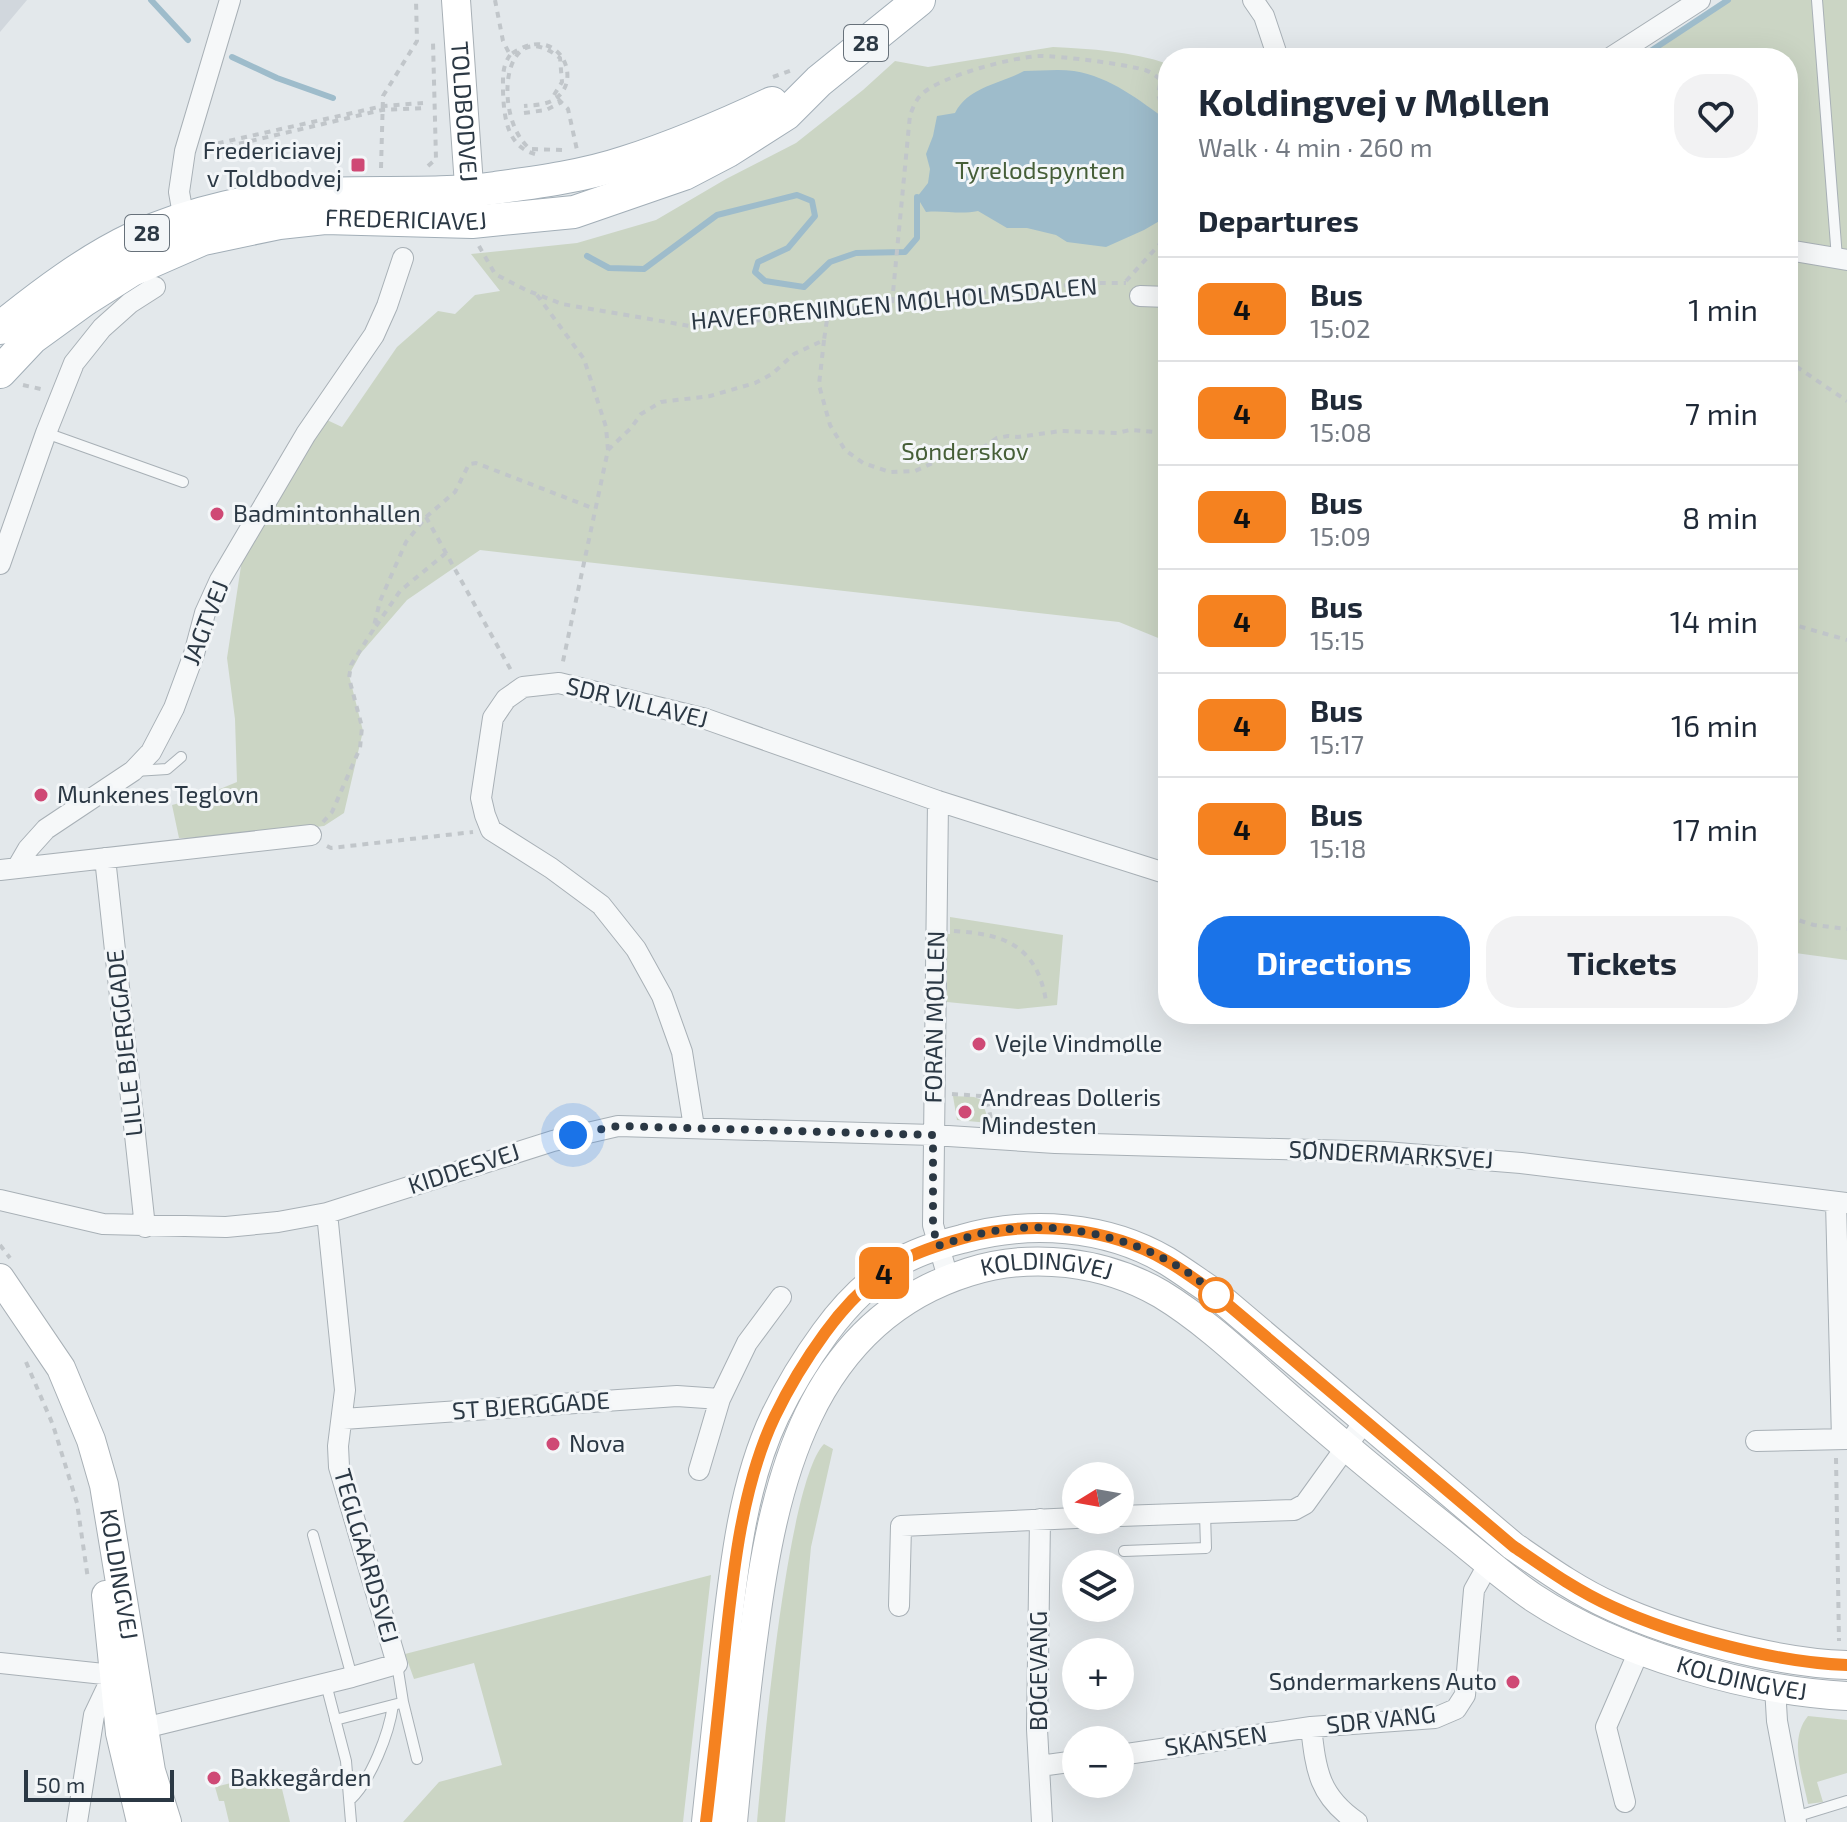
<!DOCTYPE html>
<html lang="en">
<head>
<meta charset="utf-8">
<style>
  :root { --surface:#fff; --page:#f2f2f3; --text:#1f2937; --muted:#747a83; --line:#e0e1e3; --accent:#1a73e8 }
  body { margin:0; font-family:"Exo 2",sans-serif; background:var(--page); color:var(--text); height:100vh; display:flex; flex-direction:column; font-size:30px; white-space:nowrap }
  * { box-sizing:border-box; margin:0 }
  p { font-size:26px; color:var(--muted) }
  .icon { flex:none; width:44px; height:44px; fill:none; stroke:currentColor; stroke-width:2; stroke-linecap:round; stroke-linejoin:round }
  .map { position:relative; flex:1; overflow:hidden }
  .side { position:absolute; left:1158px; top:48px; width:640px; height:976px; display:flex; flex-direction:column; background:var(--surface); border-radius:32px; box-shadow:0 8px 32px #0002 }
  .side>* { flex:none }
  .badge { padding:0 16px; border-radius:12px; font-size:28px; line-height:52px }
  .needle { width:52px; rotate:259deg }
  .buttons { position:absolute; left:1062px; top:1462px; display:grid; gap:16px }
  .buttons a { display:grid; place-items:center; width:72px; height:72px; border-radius:50%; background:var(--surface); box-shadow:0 8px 32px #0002; font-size:40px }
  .scale { position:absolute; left:24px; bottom:20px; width:150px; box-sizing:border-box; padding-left:8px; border:4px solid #2b3844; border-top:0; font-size:22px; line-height:28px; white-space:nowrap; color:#2b3844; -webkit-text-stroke:6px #f3f6f8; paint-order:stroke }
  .you { position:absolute; width:40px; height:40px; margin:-20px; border:6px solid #fff; border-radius:50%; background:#1a73e8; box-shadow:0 0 0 12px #1a73e833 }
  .map>.badge { position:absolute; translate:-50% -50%; box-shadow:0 0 0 4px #fff }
  h2 { padding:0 40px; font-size:30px; line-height:72px }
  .round { display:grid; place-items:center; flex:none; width:84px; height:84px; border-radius:32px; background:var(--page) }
  .headline { display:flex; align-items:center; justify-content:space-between; height:136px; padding:0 40px }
  h1 { font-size:38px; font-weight:700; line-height:60px }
  .button { display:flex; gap:16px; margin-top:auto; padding:16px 40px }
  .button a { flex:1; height:92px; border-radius:32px; background:var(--accent); color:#fff; font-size:32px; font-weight:700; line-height:92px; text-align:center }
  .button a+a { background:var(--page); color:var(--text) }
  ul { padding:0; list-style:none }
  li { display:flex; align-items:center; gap:24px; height:104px; padding:0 40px; border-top:2px solid var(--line) }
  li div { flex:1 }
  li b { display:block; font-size:30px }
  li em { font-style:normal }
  li .badge { min-width:88px; font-weight:700; text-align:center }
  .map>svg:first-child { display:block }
</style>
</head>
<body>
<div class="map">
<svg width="1847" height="1822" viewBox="0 0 1847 1822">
  <rect width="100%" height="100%" fill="#e3e8eb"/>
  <path fill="#d1d7dd" d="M0 0H27L0 32Z"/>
  <path fill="#cbd5c4" d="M1724 0H1847V960L1788 952V58H1640Z
    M1053 47C1091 49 1131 51 1168 64V642L1119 622 480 550 407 600 361 653 349 675 363 731 344 813 324 826 230 837 179 838 172 805 198 798 237 782 235 719 227 658 243 553 327 420 342 427 397 347 438 311 455 314 475 295 500 291 471 254 577 243 656 220 726 179 796 143 863 90 895 61 928 67Z
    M950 917 1063 935 1057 1005 1018 1009 947 1002V934H950Z
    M953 1096 974 1097 982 1100 989 1123 957 1120Z
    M824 1444 833 1449 811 1547 785 1822H757C763 1756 787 1482 824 1444Z
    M711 1575 683 1822H403L439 1782 502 1765 474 1663 414 1679 405 1654Z
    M1808 1716 1847 1720V1773L1817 1782 1823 1802 1808 1804C1803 1777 1788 1740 1808 1716Z
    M283 1770 287 1788 282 1789 290 1822H229L224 1801H219L215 1787Z"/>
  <path fill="#9ebccb" d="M1024 71C1040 71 1058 69 1074 71 1111 77 1139 100 1168 121V216L1144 230 1106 247 1067 242 1056 235 1027 228H1007L978 211C959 215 945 210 926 212L917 197 928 183 930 169 926 154 933 136 937 116 955 113C968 87 1000 84 1024 71Z"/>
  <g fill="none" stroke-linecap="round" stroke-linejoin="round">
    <path stroke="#9ebccb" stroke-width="6" d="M151 0 188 40
      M232 57 277 78 333 98
      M1640 58 1728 0
      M1166 90 1168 91
      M587 256 609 268 644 269 717 215 797 195 812 201 815 216 788 248 758 262 755 272 765 281 804 287 830 262 856 253 905 252 917 238V197"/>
    <g stroke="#a8b0b6" stroke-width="12">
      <path id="lane" d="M1817 0 1837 258
        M46 433 183 482
        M135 771 167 769 181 757
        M313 1535 352 1677
        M1124 1551 1206 1548 1205 1513
        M397 1664 403 1702 417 1759
        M326 1684 346 1761 351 1822
        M335 1720 397 1704
        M350 1800C371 1780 389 1734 393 1705
        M1795 1817 1847 1801"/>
    </g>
    <g stroke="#a8b0b6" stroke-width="22">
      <path id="street" d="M1253 0 1264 16 1278 58
        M1610 58 1700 0
        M184 220 179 192 185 151 230 0
        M1788 250 1847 260
        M1140 296 1168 297
        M0 564 46 433 74 363 102 328 130 303 155 287
        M938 801 933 1225 948 1278
        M105 858 145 1227
        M17 868 28 849 46 829 133 771 151 752 174 708 194 654 205 613 220 580 306 434 374 335 387 306 403 258
        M0 870 311 835
        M694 1127 682 1052 662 996 636 949 601 905 551 868 491 830 485 815 481 798 493 718 506 699 523 687 559 683 706 719 938 801 1168 874
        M0 1200 103 1224 226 1227 278 1222 327 1213 553 1141 618 1126 933 1135 1055 1143 1385 1152 1521 1163 1847 1203
        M1836 1202 1842 1439
        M343 1419 677 1396 720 1399
        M1756 1441 1847 1439
        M699 1470 720 1399 747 1343 781 1297
        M1120 1516 1294 1510 1305 1504 1364 1422
        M1040 1519 1037 1729 1042 1822
        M899 1606 901 1526 1076 1518
        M0 1663 113 1675 94 1715 77 1822
        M1775 1687 1777 1721 1796 1822
        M1311 1727C1316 1771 1319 1796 1357 1822
        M132 1731 352 1677 397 1664 339 1467 338 1446 345 1390 327 1213
        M1120 1755 1311 1727 1435 1718 1456 1709 1465 1695 1474 1590 1489 1563
        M1040 1766 1076 1761
        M1625 1802 1606 1727 1639 1651"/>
    </g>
    <g stroke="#a8b0b6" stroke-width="30">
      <g id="secondary">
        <path id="s1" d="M456 0 471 214"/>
        <path id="s2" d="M0 1278 61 1368 91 1440 104 1485 151 1771 167 1822"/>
        <path d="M106 1595 120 1733 141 1822"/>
        <path d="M706 1822C712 1766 718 1709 724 1653 733 1576 741 1487 775 1416 789 1387 806 1359 825 1333 846 1304 873 1277 905 1259 922 1250 942 1244 962 1239 1029 1220 1106 1225 1167 1261 1183 1271 1198 1282 1213 1292L1513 1546C1545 1568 1577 1591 1613 1607 1676 1636 1778 1663 1847 1665"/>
        <path id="s3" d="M733 1822C739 1759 745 1695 754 1632 773 1485 808 1322 969 1272 1032 1252 1104 1261 1161 1294 1212 1325 1257 1371 1302 1409 1350 1451 1399 1491 1449 1531 1477 1553 1504 1578 1534 1598 1618 1653 1747 1691 1847 1696"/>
      </g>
    </g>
    <g stroke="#a2aeb7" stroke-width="34">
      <g id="primary">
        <path d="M0 328C42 294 87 260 136 237 188 213 262 196 319 194 377 191 437 196 495 188 539 182 584 176 626 162 676 146 725 125 772 103"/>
        <path id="s4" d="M0 372 32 338 83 301 132 270 203 239 279 223 325 218 472 222 574 212 684 174 728 151 786 114 819 81 919 0"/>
      </g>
    </g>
    <path stroke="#c1c6ca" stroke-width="4" stroke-dasharray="6 6" stroke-linecap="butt" d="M495 0 503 41 510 55C557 20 585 79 555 99 546 105 535 105 524 106
      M510 55C502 67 503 76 503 91 504 118 507 149 539 155
      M773 77 795 69
      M524 113 546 110 562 102
      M206 146 383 106 423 103
      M562 150 530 149C492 118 502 11 560 58L562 82 554 95 568 109 577 150
      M204 152 382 110 425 108
      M428 166 436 159 433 42
      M381 168 383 96 417 41 416 0
      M479 246 495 274 526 290 562 304 696 327 828 313 853 308 998 291 1092 283H1126
      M1126 281 1168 235
      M537 295 584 359 606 427 608 450 562 666
      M892 303 910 115C913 108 916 99 922 94 941 76 1013 57 1040 56 1062 56 1124 64 1145 70 1151 72 1156 76 1161 80 1157 95 1157 100 1168 111
      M824 340 819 385 830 425 845 450 863 463 890 472 915 471 944 458 963 457 975 453 997 438 1008 436 1018 437 1061 431 1117 433 1130 430 1168 433
      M1788 358 1797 367 1847 401
      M23 385 45 390
      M608 450 631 428 641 414 661 402 710 396 755 383 772 374 794 354 824 340 828 313
      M426 517 512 672
      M1788 623 1847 640
      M376 626 400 591 446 553
      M323 822 332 812 360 748 362 727 349 678 351 665 373 630 380 601 406 542 426 517 455 492 469 464 476 463 595 509
      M327 846 331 848 473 832
      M1788 917 1814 925 1847 929
      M954 931C1005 934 1037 946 1046 1001
      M952 1094 981 1096 988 1105 991 1119
      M0 1245 10 1258
      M26 1362 53 1425 77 1503 88 1579
      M1836 1458 1839 1641"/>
    <use href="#lane" stroke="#f6f8f9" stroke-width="10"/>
    <use href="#street" stroke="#f6f8f9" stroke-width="20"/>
    <use href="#secondary" stroke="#fff" stroke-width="28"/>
    <use href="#primary" stroke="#fff" stroke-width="32"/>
  </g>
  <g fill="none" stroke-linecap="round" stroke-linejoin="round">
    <g stroke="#fff" stroke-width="18">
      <path id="line" d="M706 1822C713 1764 719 1705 725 1647 733 1572 742 1485 775 1416 789 1387 806 1359 825 1333 846 1304 872 1277 905 1259 924 1249 946 1243 967 1237 1032 1220 1109 1227 1167 1261 1183 1270 1198 1282 1213 1292L1513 1546C1545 1568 1577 1591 1613 1607 1676 1636 1778 1663 1847 1665"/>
    </g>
    <use href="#line" stroke="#f58220" stroke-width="12"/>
    <path stroke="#2b3844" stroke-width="8" stroke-dasharray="0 14.4" d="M573 1135 618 1126 933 1135V1225L937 1246C961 1239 985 1231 1009 1229 1079 1221 1165 1246 1216 1295"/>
  </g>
  <g fill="#cf4975" stroke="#f3f6f8" stroke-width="3">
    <rect x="350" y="157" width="16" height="16" rx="4"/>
    <circle cx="217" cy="514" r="8"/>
    <circle cx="41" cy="795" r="8"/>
    <circle cx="979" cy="1044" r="8"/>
    <circle cx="965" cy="1112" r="8"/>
    <circle cx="553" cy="1444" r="8"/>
    <circle cx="1513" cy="1682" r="8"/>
    <circle cx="214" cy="1778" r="8"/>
  </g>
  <circle fill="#fff" stroke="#f58220" stroke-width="4" cx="1216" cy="1295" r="16"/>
  <g text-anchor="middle" stroke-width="6" stroke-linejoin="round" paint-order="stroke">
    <g fill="#f3f6f8" stroke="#67717a" stroke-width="2">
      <rect x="844" y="25" width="44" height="36" rx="6"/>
      <rect x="125" y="215" width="44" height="36" rx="6"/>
    </g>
    <g font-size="22" font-weight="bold" fill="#2b3844">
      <text x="866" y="51">28</text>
      <text x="147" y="241">28</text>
    </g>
    <g font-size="24" fill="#2b3844" stroke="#f3f6f8">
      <text dy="8" stroke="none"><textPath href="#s1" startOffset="112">TOLDBODVEJ</textPath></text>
      <text dy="8" stroke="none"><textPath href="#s4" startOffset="450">FREDERICIAVEJ</textPath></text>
      <text transform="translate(894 304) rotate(-5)" y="8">HAVEFORENINGEN MØLHOLMSDALEN</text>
      <text transform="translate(206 623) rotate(-69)" y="8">JAGTVEJ</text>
      <text transform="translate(637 703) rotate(14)" y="8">SDR VILLAVEJ</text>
      <text transform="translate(935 1017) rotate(-89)" y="8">FORAN MØLLEN</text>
      <text transform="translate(125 1043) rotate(-96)" y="8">LILLE BJERGGADE</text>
      <text transform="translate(1391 1155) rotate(3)" y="8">SØNDERMARKSVEJ</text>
      <text transform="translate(464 1169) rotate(-18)" y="8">KIDDESVEJ</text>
      <text dy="8" stroke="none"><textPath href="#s3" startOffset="716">KOLDINGVEJ</textPath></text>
      <text transform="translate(531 1406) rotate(-4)" y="8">ST BJERGGADE</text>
      <text transform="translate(366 1556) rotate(74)" y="8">TEGLGAARDSVEJ</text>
      <text dy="8" stroke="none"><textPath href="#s2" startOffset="324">KOLDINGVEJ</textPath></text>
      <text transform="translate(1039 1671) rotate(-90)" y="8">BØGEVANG</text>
      <text dy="8" stroke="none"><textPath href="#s3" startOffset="1542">KOLDINGVEJ</textPath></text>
      <text transform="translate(1381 1720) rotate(-6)" y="8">SDR VANG</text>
      <text transform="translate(1216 1741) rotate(-8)" y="8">SKANSEN</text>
    </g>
    <g font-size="24" fill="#2b3844" stroke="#f3f6f8" text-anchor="start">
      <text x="342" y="159" text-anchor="end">Fredericiavej<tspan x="342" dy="28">v Toldbodvej</tspan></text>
      <text x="233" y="522">Badmintonhallen</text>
      <text x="57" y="803">Munkenes Teglovn</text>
      <text x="995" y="1052">Vejle Vindmølle</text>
      <text x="981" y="1106">Andreas Dolleris<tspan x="981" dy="28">Mindesten</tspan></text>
      <text x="569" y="1452">Nova</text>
      <text x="1497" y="1690" text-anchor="end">Søndermarkens Auto</text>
      <text x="230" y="1786">Bakkegården</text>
    </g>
    <g font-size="24" fill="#465f38" stroke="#f3f6f8">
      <text x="1040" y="179">Tyrelodspynten</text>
      <text x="965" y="460">Sønderskov</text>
    </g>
  </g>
</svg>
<div class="buttons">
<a><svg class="needle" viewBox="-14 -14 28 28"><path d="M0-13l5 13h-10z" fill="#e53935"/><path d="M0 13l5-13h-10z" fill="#747a83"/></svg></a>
<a><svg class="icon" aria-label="layers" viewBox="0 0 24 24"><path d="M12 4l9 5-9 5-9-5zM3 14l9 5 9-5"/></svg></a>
<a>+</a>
<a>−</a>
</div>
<div class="scale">50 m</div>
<div class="you" style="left:573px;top:1135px"></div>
<b class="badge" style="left:884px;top:1273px;background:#f58220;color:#111">4</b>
<section class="side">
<div class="headline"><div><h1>Koldingvej v Møllen</h1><p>Walk · 4 min · 260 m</p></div><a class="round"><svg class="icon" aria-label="heart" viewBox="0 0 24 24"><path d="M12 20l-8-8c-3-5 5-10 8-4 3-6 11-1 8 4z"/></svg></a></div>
<h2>Departures</h2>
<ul>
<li><span class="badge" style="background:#f58220;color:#111">4</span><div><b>Bus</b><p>15:02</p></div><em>1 min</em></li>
<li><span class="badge" style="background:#f58220;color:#111">4</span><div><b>Bus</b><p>15:08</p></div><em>7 min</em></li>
<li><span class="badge" style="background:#f58220;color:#111">4</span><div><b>Bus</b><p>15:09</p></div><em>8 min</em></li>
<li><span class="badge" style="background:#f58220;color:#111">4</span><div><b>Bus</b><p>15:15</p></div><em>14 min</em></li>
<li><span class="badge" style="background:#f58220;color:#111">4</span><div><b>Bus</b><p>15:17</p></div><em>16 min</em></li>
<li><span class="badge" style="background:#f58220;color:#111">4</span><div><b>Bus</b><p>15:18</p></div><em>17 min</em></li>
</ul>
<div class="button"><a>Directions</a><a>Tickets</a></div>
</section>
</div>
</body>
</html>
